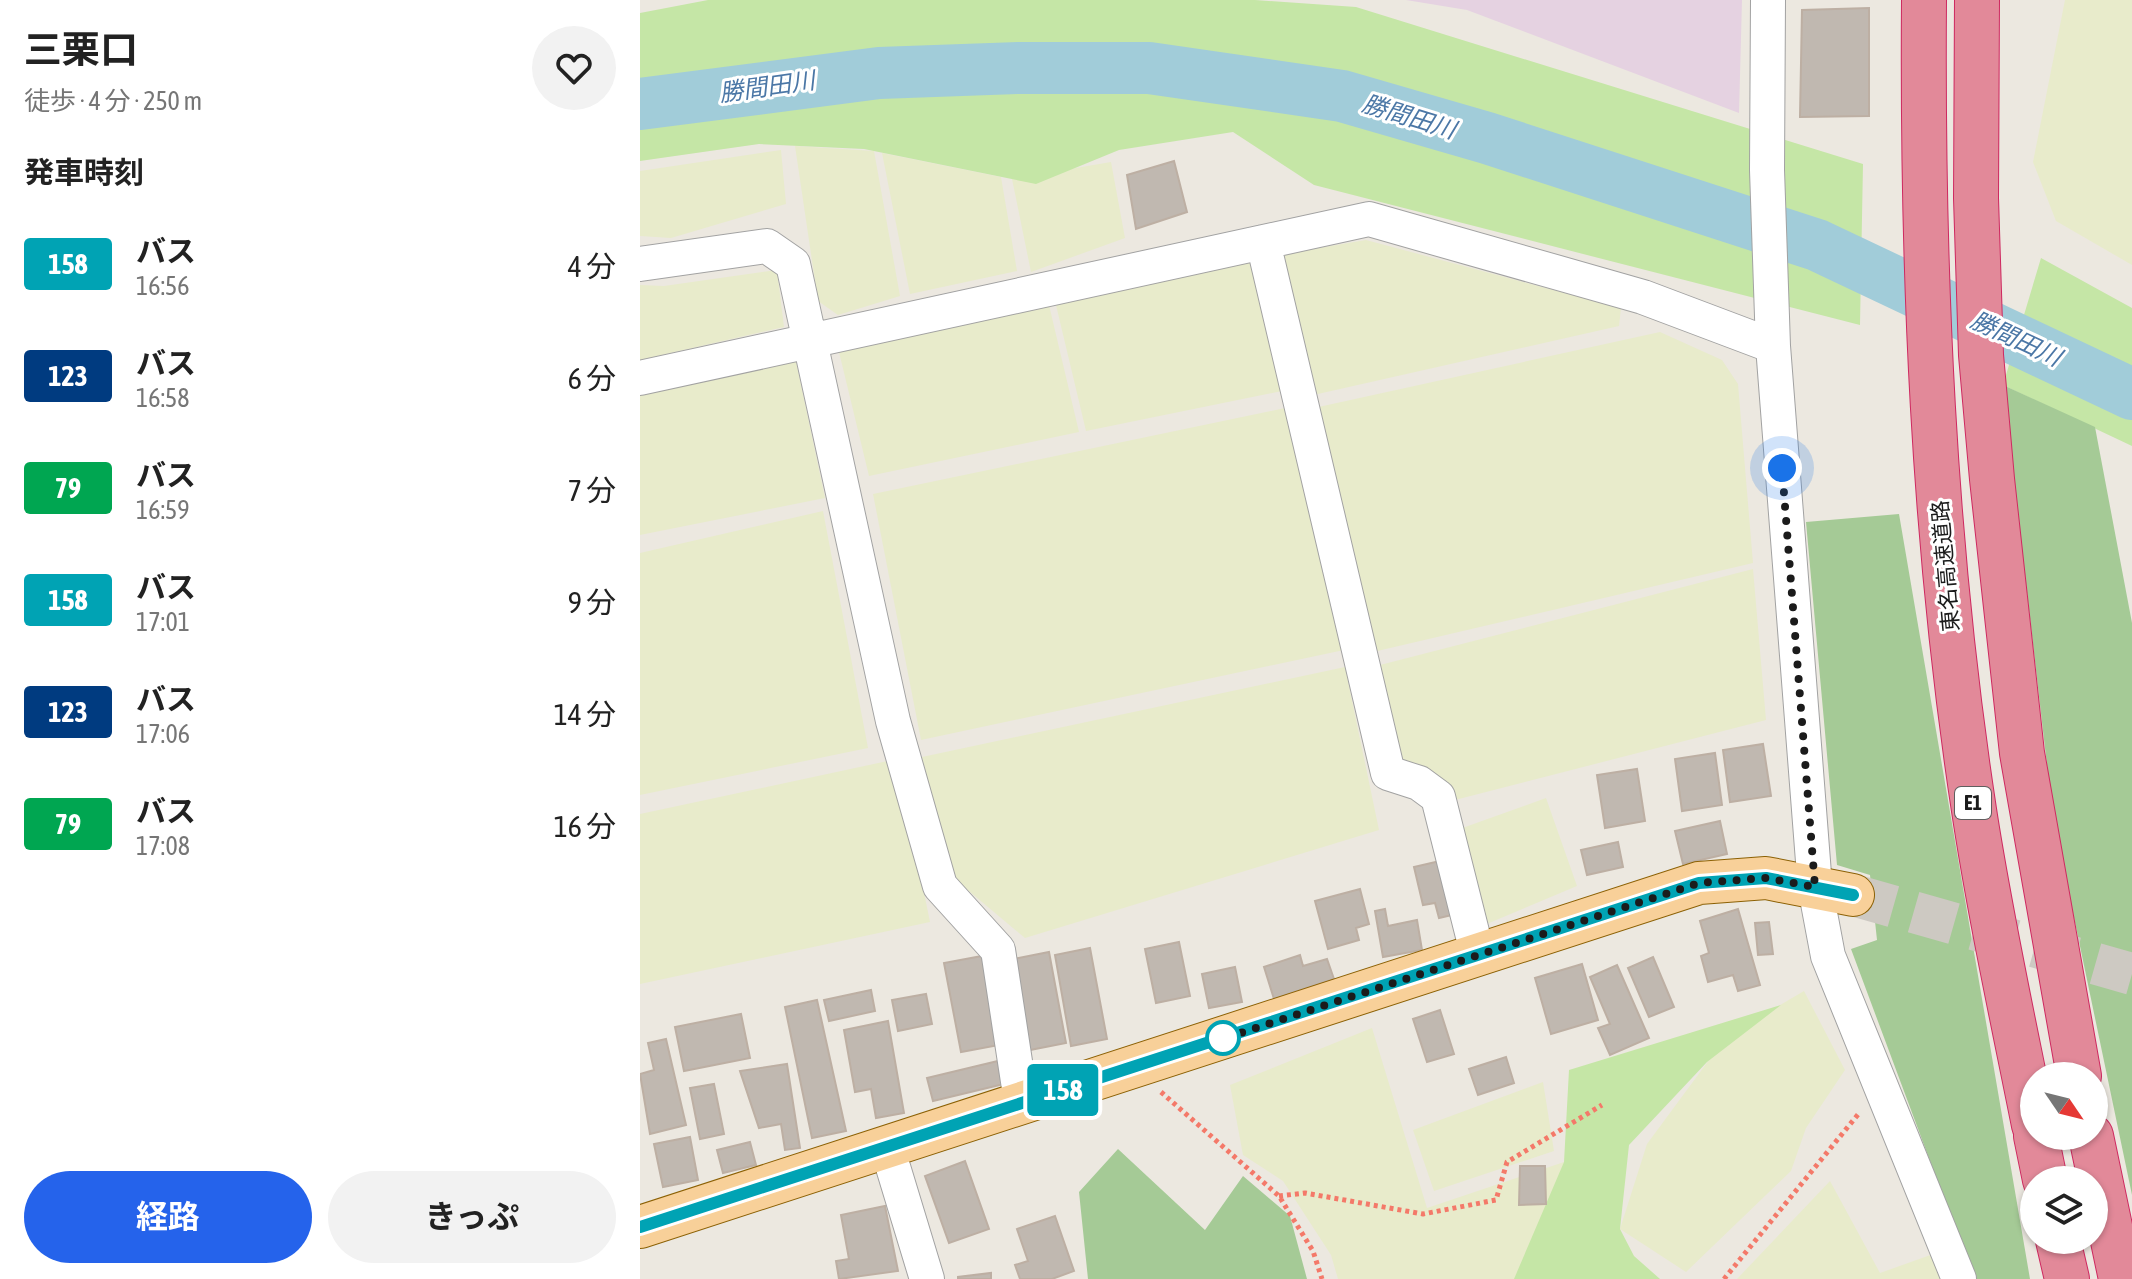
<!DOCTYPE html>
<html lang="ja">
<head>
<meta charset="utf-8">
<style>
  :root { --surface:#fff; --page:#f2f2f2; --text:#222; --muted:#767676; --accent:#2563eb }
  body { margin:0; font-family:"Asap Condensed","Noto Sans JP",sans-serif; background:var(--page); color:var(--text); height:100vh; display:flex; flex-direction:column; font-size:30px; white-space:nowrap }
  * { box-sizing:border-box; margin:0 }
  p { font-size:26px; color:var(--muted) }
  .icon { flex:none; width:44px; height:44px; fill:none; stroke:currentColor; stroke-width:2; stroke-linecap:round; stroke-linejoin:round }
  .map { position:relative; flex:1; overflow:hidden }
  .sheet { display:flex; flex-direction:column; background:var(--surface); width:640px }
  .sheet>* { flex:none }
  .badge { padding:0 16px; border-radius:6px; font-size:28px; line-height:52px }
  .needle { width:52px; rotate:125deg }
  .buttons { position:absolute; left:1380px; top:1062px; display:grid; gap:16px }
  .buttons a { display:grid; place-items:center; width:88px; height:88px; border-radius:50%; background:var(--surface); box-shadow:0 2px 6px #0004; font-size:40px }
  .you { position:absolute; width:40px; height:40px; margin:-20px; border:6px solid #fff; border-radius:50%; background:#1a73e8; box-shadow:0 0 0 12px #1a73e833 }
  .map>.badge { position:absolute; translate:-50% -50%; box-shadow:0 0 0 4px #fff }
  h2 { padding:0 24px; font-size:30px; line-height:72px }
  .round { display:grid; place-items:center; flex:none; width:84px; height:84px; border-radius:42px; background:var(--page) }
  .summary { display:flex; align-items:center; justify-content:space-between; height:136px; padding:0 24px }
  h1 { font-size:38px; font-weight:700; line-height:60px }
  .cta { display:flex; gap:16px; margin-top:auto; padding:16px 24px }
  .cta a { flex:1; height:92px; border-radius:48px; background:var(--accent); color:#fff; font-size:32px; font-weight:700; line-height:92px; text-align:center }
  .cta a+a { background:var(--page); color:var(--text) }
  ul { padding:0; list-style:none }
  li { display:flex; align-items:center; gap:24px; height:112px; padding:0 24px }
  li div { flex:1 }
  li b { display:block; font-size:30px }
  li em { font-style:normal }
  li .badge { min-width:88px; font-weight:700; text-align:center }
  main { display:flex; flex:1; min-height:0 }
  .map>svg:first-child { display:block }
</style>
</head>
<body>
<main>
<section class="sheet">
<div class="summary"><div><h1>三栗口</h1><p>徒歩 · 4 分 · 250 m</p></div><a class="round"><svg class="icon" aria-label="heart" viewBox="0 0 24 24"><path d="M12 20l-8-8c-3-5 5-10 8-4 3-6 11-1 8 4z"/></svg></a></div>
<h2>発車時刻</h2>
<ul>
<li><span class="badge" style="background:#00a3b4;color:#fff">158</span><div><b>バス</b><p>16:56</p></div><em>4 分</em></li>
<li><span class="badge" style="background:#003b80;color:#fff">123</span><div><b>バス</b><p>16:58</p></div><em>6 分</em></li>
<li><span class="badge" style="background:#00a651;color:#fff">79</span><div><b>バス</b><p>16:59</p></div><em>7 分</em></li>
<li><span class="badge" style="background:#00a3b4;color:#fff">158</span><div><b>バス</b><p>17:01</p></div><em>9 分</em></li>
<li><span class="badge" style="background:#003b80;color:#fff">123</span><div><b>バス</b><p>17:06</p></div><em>14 分</em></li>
<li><span class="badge" style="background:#00a651;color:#fff">79</span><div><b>バス</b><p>17:08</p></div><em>16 分</em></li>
</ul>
<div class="cta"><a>経路</a><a>きっぷ</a></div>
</section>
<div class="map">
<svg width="1492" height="1279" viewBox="0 0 1492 1279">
  <rect width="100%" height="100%" fill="#ece8e0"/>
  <path fill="#e5d2e1" d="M766 0H1102L1099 113 827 10Z"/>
  <path fill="#e8ebcb" d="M1425 0H1492V265L1416 221 1393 162Z
    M155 146 234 151 260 296 198 315 178 301Z
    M141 150 146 204 31 238 0 236V171Z
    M242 153 361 177 377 271 270 294Z
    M471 162 485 238 391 272 372 179Z
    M726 240 981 308 979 326 669 396 643 254Z
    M614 256 642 391 446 431 416 305Z
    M137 270 144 327 0 360V285L24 286Z
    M409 305 439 432 229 476 199 352Z
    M1020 332 1082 360 1098 384 1113 563 733 652 674 408Z
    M156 361 185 498 0 535V394Z
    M645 408 704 650 281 740 233 494Z
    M183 511 228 748 0 795V553Z
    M1113 569 1126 720 811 801 759 762 740 665Z
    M705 667 739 830 385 938 311 876 282 757Z
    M257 759 290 922 0 984V814Z
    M906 798 937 886 842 926 814 831Z
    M1164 991 1205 1070 1166 1128 1151 1171 1046 1272 980 1229 1007 1144 1086 1037Z
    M732 1028 787 1208 924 1162 881 1279H698L691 1255 643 1181 603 1155 590 1085Z
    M903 1082 914 1151 794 1191 773 1130Z
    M1190 1181 1240 1273 1296 1253 1306 1279H1097Z"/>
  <path fill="#c5e6a6" d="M68 0H615L716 7 1223 164 1220 325 674 185 593 132 479 150 396 184 224 149 119 144 0 161V13Z
    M1401 258 1492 308V446L1363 385Z
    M1141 1005 1067 1062 989 1145 980 1229 994 1256 1020 1279H874L924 1162 929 1070Z"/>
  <path fill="#a5ca96" d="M1363 385 1455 427 1492 623V1195L1413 817Z
    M1259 514 1390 1279H1334L1211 949 1237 940 1230 875 1197 865 1166 522Z
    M478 1149 565 1230 603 1176 650 1216 667 1279H448L439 1192Z"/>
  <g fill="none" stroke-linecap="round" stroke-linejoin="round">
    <path stroke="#a1ccd9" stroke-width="52" d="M0 104 239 73 379 68H509L702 96 847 138 1177 245 1492 394"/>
  </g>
  <path fill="#c0b8b0" stroke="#bdafa3" stroke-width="2" d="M1229 8V116L1160 117 1162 10Z
    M534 161 547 212 496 229 487 175Z
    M1123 744 1131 796 1090 802 1083 750Z
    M1075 753 1082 805 1042 811 1035 759Z
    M997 769 1005 821 965 828 957 775Z
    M1080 821 1087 854 1043 864 1035 831Z
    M978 842 983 867 947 875 941 850Z
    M800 861 812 915 799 918 795 903 783 905 774 867Z
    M720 889 729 924 716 928 719 940 688 949 675 901Z
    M745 909 748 926 777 920 782 950 743 957 735 911Z
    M1098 909 1120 985 1098 991 1093 975 1068 982 1061 956 1069 953 1060 921Z
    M1129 922 1133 954 1118 955 1115 923Z
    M539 942 550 996 516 1003 505 949Z
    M450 948 467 1039 431 1046 415 955Z
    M409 952 426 1043 390 1050 374 959Z
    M660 955 663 966 687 959 694 979 634 999 624 967Z
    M342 956 359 1045 321 1052 304 963Z
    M1013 957 1034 1007 1009 1017 988 968Z
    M942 964 958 1020 911 1034 895 978Z
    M977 965 1009 1038 970 1055 958 1028 970 1024 950 977Z
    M595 967 602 1002 569 1008 562 974Z
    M231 990 235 1011 189 1021 184 1000Z
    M286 994 292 1024 258 1031 252 1000Z
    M177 1000 206 1131 172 1138 145 1007Z
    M800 1010 814 1054 787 1062 773 1019Z
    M101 1014 110 1058 44 1071 35 1027Z
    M248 1021 264 1113 236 1118 231 1089 215 1092 204 1030Z
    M26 1039 46 1125 10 1134 0 1074 14 1070 8 1043Z
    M866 1057 874 1083 838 1095 829 1069Z
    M362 1060 368 1083 293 1101 287 1078Z
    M147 1064 160 1148 145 1150 141 1124 119 1128 100 1071Z
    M74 1084 84 1134 60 1139 50 1088Z
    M50 1137 58 1180 23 1187 14 1144Z
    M110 1142 116 1165 83 1173 77 1150Z
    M325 1161 349 1229 309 1243 285 1176Z
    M880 1166H905L906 1204 879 1205Z
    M245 1206 258 1271 199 1279 196 1261 209 1259 201 1215Z
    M415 1216 434 1271 412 1279H380L375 1265 388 1261 377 1229Z
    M351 1273V1279H318V1277Z"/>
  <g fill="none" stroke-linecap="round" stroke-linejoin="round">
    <path stroke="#cdc9c2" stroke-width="42" stroke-dasharray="42 21" stroke-linecap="butt" d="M1213 895 1492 974"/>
    <g stroke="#a2a2a2" stroke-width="36">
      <path id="minor" d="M1128 0 1127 170 1133 346 1175 887 1188 956 1319 1279
        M623 242 748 773 779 783 798 797 838 956
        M0 264 127 246 153 264 253 721 300 886 358 950 381 1101
        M0 378 729 219 1003 297 1133 346
        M246 1144 287 1279"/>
    </g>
    <g stroke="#8c6105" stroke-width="44">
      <path id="major" d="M0 1227 1059 883 1126 878 1213 895"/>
    </g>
    <g stroke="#ce2960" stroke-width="46">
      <path id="highway" d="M1284 0C1282 271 1293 542 1334 810 1350 915 1373 1020 1394 1125
        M1337 0 1336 198 1341 355 1352 479 1382 753 1439 1076
        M1396 1136 1405 1180
        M1451 1136 1481 1279
        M1418 1240 1427 1279"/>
    </g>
    <path stroke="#f47969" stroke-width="5" stroke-dasharray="4 4" stroke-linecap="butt" d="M521 1092 639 1196 673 1251 682 1279
      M639 1196 665 1193 783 1214 856 1200 867 1162 962 1105
      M1084 1279 1220 1112"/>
    <use href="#minor" stroke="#fff" stroke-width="34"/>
    <use href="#major" stroke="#f8d099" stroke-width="42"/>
    <use href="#highway" stroke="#e28999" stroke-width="44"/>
  </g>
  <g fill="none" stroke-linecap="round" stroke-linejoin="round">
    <g stroke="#fff" stroke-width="18">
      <path id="line" d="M0 1227 1059 883 1126 878 1213 895"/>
    </g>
    <use href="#line" stroke="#00a3b4" stroke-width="12"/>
    <path stroke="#1b1b1b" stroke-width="8" stroke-dasharray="0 14.4" d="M583 1038 579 1040 1059 883 1126 878 1175 887 1142 468"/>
  </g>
  <circle fill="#fff" stroke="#00a3b4" stroke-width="4" cx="583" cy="1038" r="16"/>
  <g text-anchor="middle" stroke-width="6" stroke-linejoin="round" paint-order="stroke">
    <rect fill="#fff" stroke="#5f5f5f" stroke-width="2" x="1315" y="787" width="36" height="32" rx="6"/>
    <g font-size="20" font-weight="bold" fill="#1b1b1b">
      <text x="1333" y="810">E1</text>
    </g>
    <g font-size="22" fill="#1b1b1b" stroke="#fff">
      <text transform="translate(1305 566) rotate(-95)" y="8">東名高速道路</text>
    </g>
    <g font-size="24" font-style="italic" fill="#4b77a6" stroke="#fff">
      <text transform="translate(127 87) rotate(-8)" y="8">勝間田川</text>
      <text transform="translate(769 117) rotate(17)" y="8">勝間田川</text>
      <text transform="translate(1376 339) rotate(25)" y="8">勝間田川</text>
    </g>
  </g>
</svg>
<div class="buttons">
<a><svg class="needle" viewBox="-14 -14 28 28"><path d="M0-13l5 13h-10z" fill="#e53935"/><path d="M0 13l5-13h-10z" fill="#767676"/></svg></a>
<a><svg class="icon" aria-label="layers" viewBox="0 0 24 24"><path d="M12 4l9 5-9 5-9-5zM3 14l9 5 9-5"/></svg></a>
</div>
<div class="you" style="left:1142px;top:468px"></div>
<b class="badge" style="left:423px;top:1090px;background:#00a3b4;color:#fff">158</b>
</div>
</main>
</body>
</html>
